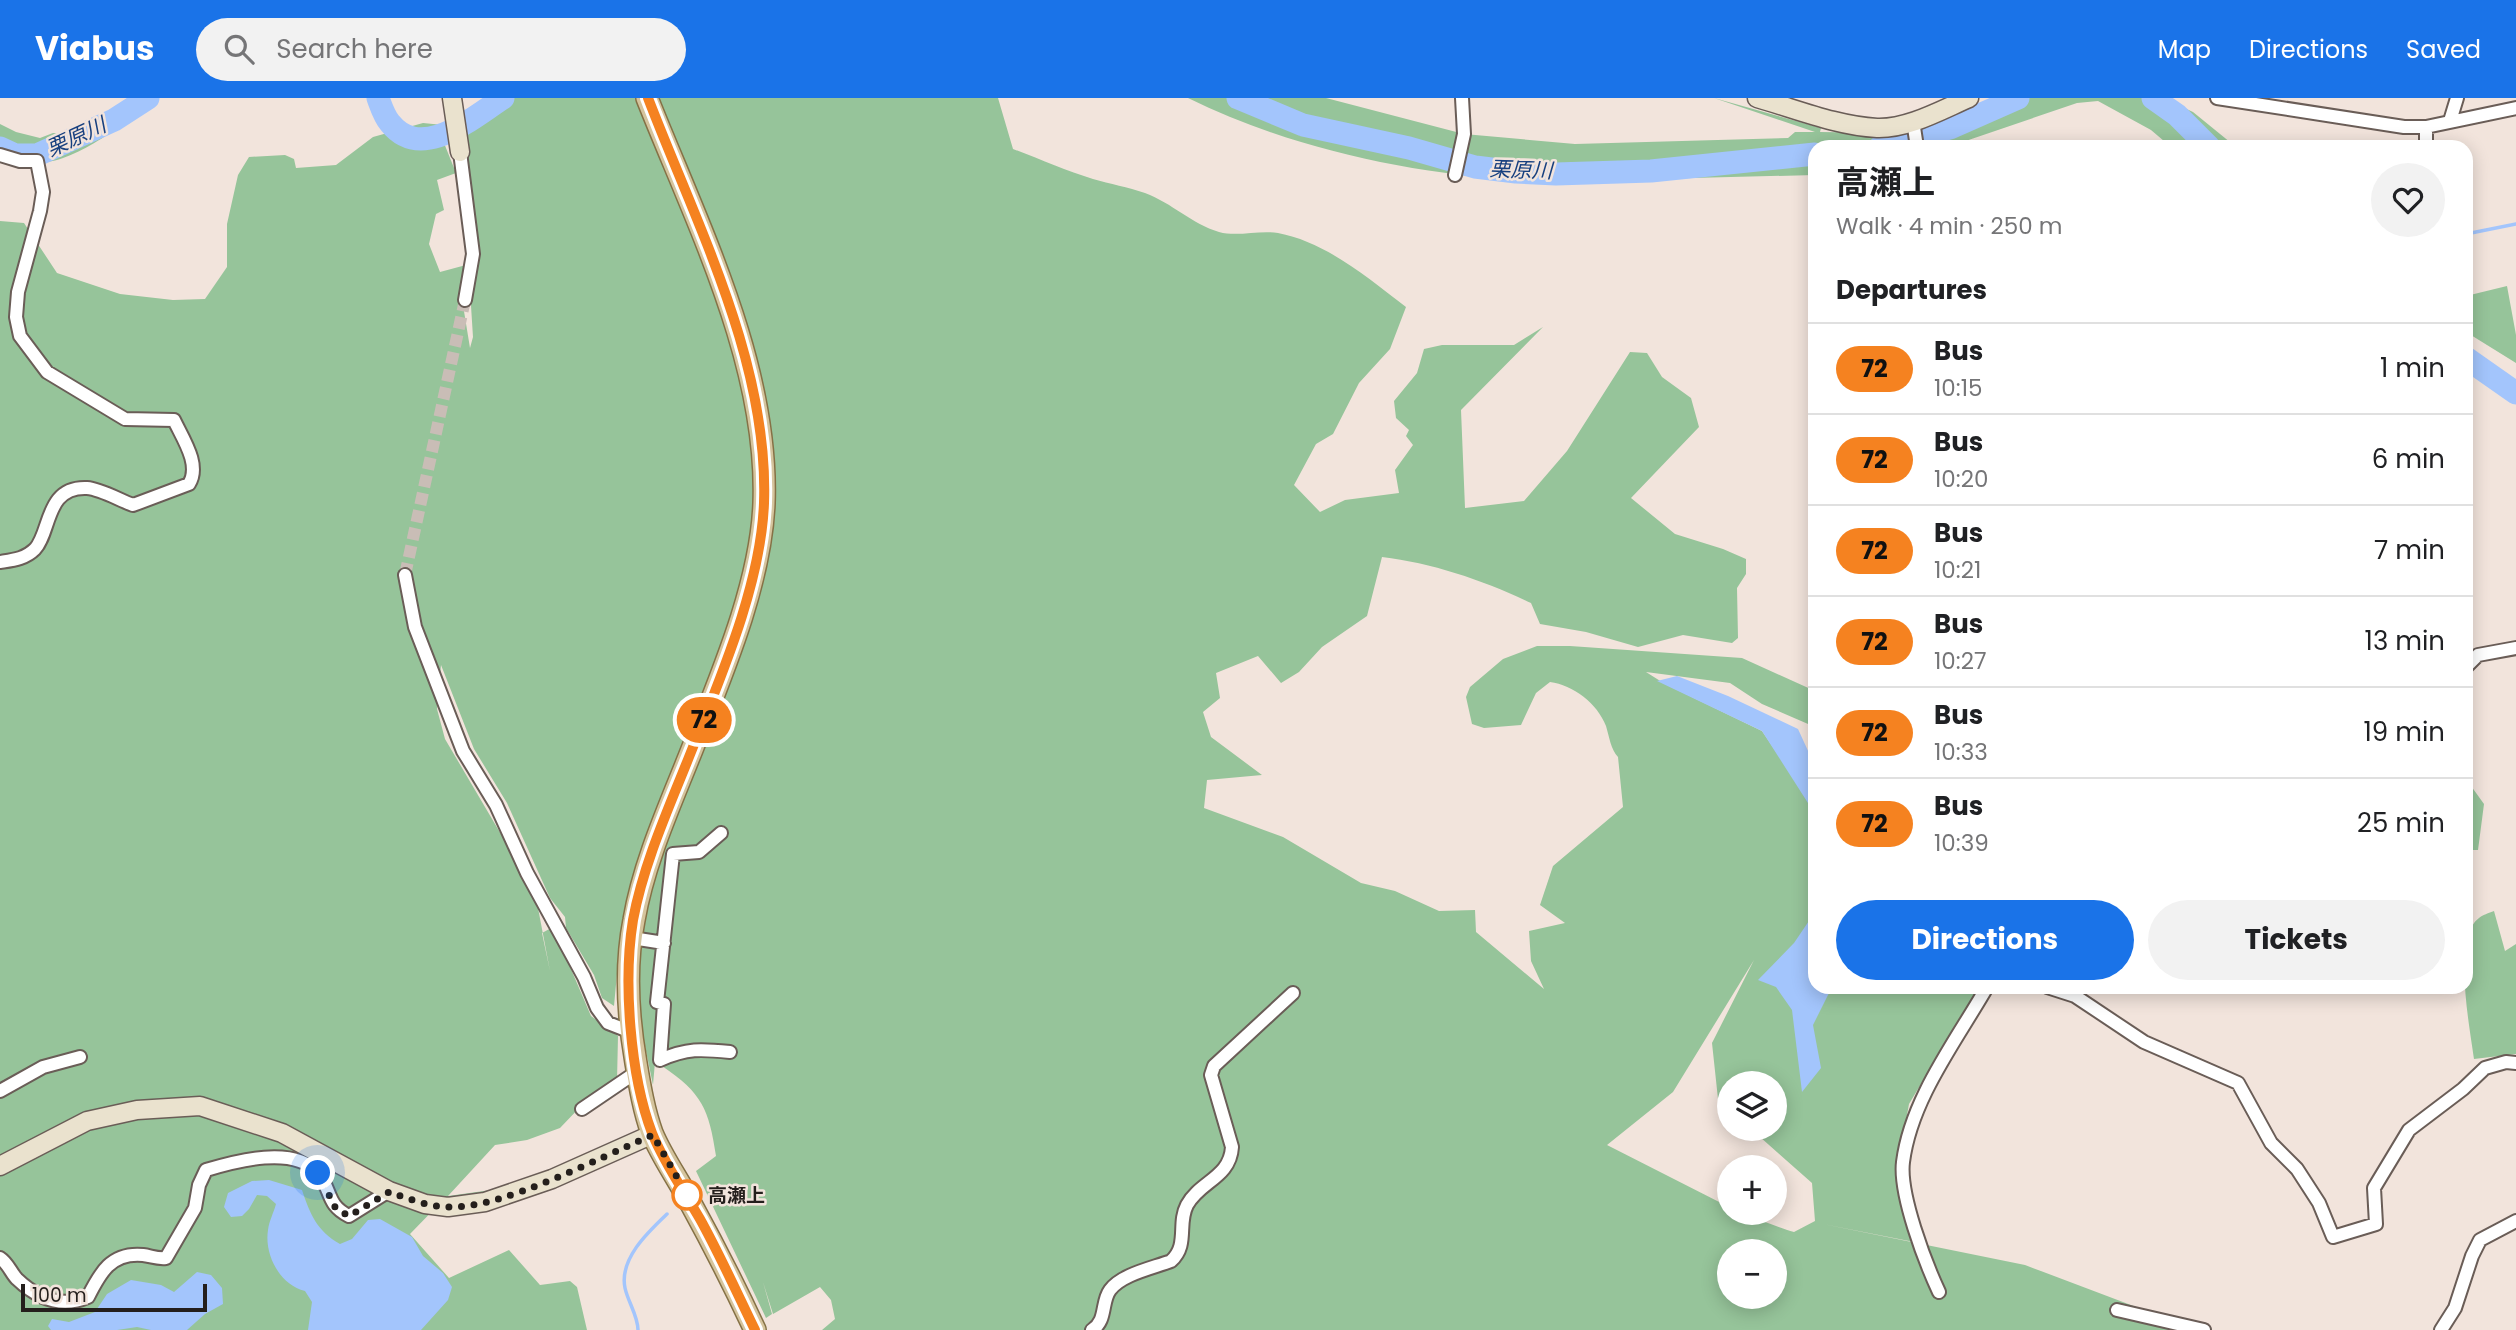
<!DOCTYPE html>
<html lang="en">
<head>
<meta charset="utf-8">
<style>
  :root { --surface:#fff; --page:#f2f2f2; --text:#202124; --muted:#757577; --line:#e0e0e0; --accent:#1a73e8 }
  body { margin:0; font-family:Poppins,"Noto Sans JP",sans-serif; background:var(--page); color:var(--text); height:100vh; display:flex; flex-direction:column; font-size:26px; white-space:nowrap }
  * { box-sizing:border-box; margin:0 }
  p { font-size:23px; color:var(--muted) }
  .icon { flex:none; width:38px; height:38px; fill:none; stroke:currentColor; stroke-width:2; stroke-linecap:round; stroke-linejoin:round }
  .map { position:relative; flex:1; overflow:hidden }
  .panel { position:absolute; left:1808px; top:42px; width:665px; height:854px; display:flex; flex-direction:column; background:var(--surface); border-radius:21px; box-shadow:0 4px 18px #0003 }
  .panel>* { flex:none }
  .badge { padding:0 14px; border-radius:23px; font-size:24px; line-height:46px }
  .controls { position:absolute; left:1717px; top:973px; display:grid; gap:14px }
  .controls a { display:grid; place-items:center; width:70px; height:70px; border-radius:50%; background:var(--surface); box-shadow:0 4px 18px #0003; font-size:35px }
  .scale { position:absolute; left:21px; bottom:18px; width:186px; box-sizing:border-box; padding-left:7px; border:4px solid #241f1c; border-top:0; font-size:19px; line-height:24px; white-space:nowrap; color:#241f1c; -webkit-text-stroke:5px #f2e4dc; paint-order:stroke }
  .you { position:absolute; width:35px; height:35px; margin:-18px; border:5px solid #fff; border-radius:50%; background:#1a73e8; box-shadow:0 0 0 10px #1a73e833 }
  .map>.badge { position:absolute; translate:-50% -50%; box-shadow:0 0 0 4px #fff }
  h2 { padding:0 28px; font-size:26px; line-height:63px }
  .round { display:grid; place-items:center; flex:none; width:74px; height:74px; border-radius:37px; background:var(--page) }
  .headline { display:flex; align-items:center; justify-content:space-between; height:119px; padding:0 28px }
  h1 { font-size:33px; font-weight:700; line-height:52px }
  .cta { display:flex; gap:14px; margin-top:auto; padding:14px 28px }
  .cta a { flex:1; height:80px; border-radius:42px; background:var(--accent); color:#fff; font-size:28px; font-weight:700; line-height:80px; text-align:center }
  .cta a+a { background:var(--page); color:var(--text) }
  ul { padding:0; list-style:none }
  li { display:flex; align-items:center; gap:21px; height:91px; padding:0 28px; border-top:2px solid var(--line) }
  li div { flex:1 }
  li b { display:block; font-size:26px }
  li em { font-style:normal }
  li .badge { min-width:77px; font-weight:700; text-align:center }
  header { display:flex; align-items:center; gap:42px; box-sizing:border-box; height:98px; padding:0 35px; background:var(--accent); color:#fff }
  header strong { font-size:33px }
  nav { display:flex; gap:38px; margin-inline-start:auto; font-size:24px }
  .search { width:490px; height:63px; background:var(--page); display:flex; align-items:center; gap:18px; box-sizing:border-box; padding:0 24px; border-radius:38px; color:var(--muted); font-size:26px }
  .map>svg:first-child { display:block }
</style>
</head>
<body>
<header>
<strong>Viabus</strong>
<div class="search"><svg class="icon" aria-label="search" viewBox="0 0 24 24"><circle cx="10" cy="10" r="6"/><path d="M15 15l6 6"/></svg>Search here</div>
<nav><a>Map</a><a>Directions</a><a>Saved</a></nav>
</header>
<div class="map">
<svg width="2516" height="1232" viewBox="0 0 2516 1232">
  <rect width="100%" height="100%" fill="#f2e4dc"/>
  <path fill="#96c49a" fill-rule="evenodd" d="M132 0H153C130 23 71 68 37 64 25 63 12 58 0 55V26L16 34 40 40 53 35 68 36 111 16Z
    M512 0H998L1013 51C1040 61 1066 73 1093 81 1110 86 1128 89 1145 95 1172 105 1192 126 1219 134 1237 139 1259 132 1278 135 1326 144 1368 180 1406 209L1390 251 1359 285 1333 336 1316 346 1294 387 1320 414 1345 402 1399 395 1395 372 1413 347 1406 338 1409 332 1396 320 1394 303 1417 275 1424 251 1442 247H1514L1543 229 1461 312 1465 410 1524 403 1567 353 1630 254 1647 255 1662 279 1691 300 1699 329 1631 400 1675 436 1723 451 1746 461V476L1737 490 1738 540 1732 545 1683 537 1638 549 1586 534 1540 526 1531 505C1485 483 1433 465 1382 459L1367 518 1322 549 1299 574 1281 585 1258 558 1216 575 1220 600 1203 614 1211 639 1262 677 1207 682 1204 710 1283 739 1361 785 1395 793 1439 813 1475 812 1476 834 1544 891 1531 863 1529 833 1565 825 1540 807 1553 768 1623 709 1618 659C1611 652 1609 638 1606 628 1597 605 1573 587 1550 584L1536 595 1521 627 1484 630 1472 626 1466 599 1470 589 1503 561 1537 548H1570L1742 560 1815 593V629L1762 606 1730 585 1646 574 1665 586 1762 633 1815 711V889H1979L1909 1006 1897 1073 1914 1144 1823 1126 2025 1167 2197 1232H822L835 1221 831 1202 820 1189 773 1216 763 1184 772 1216 766 1220 696 1073 716 1058C709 1011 702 995 662 968L660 907 653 987 640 924 639 871 643 826 629 811 618 865 614 908 602 900 594 877 566 830 565 819 550 800 507 705 474 651 441 567 437 611 445 641 512 755 538 810 550 873 542 835 553 829 591 918 618 938 617 983 582 1007 560 1030 527 1042 495 1047 448 1098 498 1091 452 1103 444 1101 410 1136 449 1180 509 1152 540 1187 570 1183 577 1189 587 1232H0V123L24 125 57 175 120 196 173 202 205 201 227 169V126L238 77 249 59 285 57 294 61 296 70 336 67 373 39 423 25 443 27 444 45 456 75 437 82 444 112 436 116 429 146 440 174 466 167 462 201 470 250 473 239 460 35ZM1754 862 1712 945 1718 1001 1729 1011V985H1774V1031H1751L1812 1085 1815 1123 1794 1134C1776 1129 1746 1115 1729 1115V1109L1607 1047 1673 994ZM1729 1153H1774V1199H1729Z
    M1188 0H1326L1464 36 1575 46 1788 40 1795 34H1815L1714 0 1821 30 1820 34 1891 35 1947 20 1995 0H2163L2193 14 2236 49H2171L2151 32 2098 3 2077 5 1948 49H1815V77L1534 84C1415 76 1296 53 1188 0Z
    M2507 188 2516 237V265L2466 234V198Z
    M2466 681 2484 706 2478 752H2466Z
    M2494 813 2505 853 2516 846V956L2474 961C2470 931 2452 840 2479 820 2482 817 2489 815 2494 813Z"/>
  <path fill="#a3c5fc" d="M1677 578 1728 598 1798 631 1815 668V716L1762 633 1657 583Z
    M1815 814V889H1832L1813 927 1821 970 1802 994 1792 912 1776 889 1758 882 1794 845Z
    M269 1082 302 1092C310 1116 317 1133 340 1146L352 1141 368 1122 380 1121 412 1139 423 1158 443 1175 452 1189 448 1202 421 1232H308L312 1204 305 1193C280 1187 264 1157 268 1132 269 1123 274 1114 276 1106L267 1098 257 1097 249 1111 242 1118 231 1119 224 1109 228 1095 252 1083Z
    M197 1174 211 1177 222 1190 223 1206 205 1216 187 1232H151L137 1229 117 1232H51L48 1228 52 1221 69 1224 95 1214 107 1196 131 1182 161 1187 174 1194Z"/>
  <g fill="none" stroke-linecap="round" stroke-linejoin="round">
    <path stroke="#a3c5fc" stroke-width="3.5" d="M2466 136 2516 126
      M638 1232C638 1218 628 1204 625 1190 619 1161 648 1134 667 1116"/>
    <path stroke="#a3c5fc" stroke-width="23" d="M378 0C381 8 384 18 390 25 422 65 473 19 503 0
      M1238 0 1303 27 1409 50 1475 69 1516 74 1556 76 1651 73 1815 56
      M2153 0 2177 17 2209 49
      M1880 49 1950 30 2018 0
      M0 50 15 57H37L114 22 148 0
      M2466 260 2516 295"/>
    <path stroke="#c9bdb6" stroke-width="12" stroke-dasharray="12 6" stroke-linecap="butt" d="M405 477 465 202"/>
    <g stroke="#6a5d57" stroke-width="16">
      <path id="street" d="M2217 0 2404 29H2426L2516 10
        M1913 23 1917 49
        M2450 23 2457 0
        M2426 29V49
        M460 54 473 156 465 202
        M0 57 20 63H37L43 94 40 113 18 194 16 219 20 238 47 274 125 321 174 322C183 341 201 367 189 386L133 407C119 402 101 391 87 390 45 388 51 434 35 451 25 461 13 462 0 464
        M1455 77 1464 36 1462 0
        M405 477 415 529 463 653 496 707 527 775 584 879 597 910 608 925 631 934
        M2466 569 2478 557 2516 550
        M721 735 699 754 673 756 657 904 664 906 660 962C687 950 701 951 730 954
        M632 840 664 845
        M2047 889 2075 898 2144 944 2238 985 2271 1045 2297 1071 2319 1105 2333 1139 2376 1126 2374 1090 2409 1032 2463 991 2485 970 2506 964 2516 965
        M0 993 43 969 80 959
        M582 1011 638 973
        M0 1160C8 1165 11 1175 17 1181 38 1201 62 1210 88 1199 100 1175 111 1154 143 1157 151 1158 157 1161 166 1160L195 1110 199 1087 206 1072C236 1063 294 1047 318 1075 332 1092 326 1107 349 1118L389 1093
        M1939 1194C1925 1164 1899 1096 1903 1064 1911 1001 1956 943 1987 889
        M2117 1212 2204 1232
        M1092 1232C1107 1223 1101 1204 1110 1192 1122 1176 1153 1170 1171 1163 1189 1147 1177 1126 1187 1107 1200 1083 1230 1080 1232 1049L1211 977 1214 968 1293 895
        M2441 1232 2455 1210 2472 1158 2480 1142 2516 1123"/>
    </g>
    <g stroke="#6a5d57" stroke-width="21">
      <path id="secondary" d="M452 0 460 54
        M1757 0C1796 11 1837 28 1877 30 1908 31 1941 12 1969 0
        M0 1068 87 1023 137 1012 200 1008 282 1035 389 1093 425 1106 448 1109 485 1104 552 1081 653 1036"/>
    </g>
    <g stroke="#857146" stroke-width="24">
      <path id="primary" d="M647 0C697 126 769 267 764 405 761 485 722 576 693 649 671 705 644 763 634 822 625 868 628 919 636 965 640 989 644 1013 652 1035 662 1059 678 1081 690 1104 713 1146 735 1189 755 1232"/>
    </g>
    <use href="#street" stroke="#fff" stroke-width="12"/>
    <use href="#secondary" stroke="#eae2ce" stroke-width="18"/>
    <use href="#primary" stroke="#d5c49d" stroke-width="21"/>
  </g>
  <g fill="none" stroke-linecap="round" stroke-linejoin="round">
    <g stroke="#fff" stroke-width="16">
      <path id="line" d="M648 0C697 128 769 265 764 405 761 485 722 576 693 649 671 705 644 763 633 822 623 883 630 977 652 1035 664 1065 684 1093 700 1121 720 1157 737 1195 755 1232"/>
    </g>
    <use href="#line" stroke="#f58220" stroke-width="10"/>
    <path stroke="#241f1c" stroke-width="7" stroke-dasharray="0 12.6" d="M318 1075 336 1111 349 1118 389 1094C407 1100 426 1108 446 1109 501 1112 600 1059 653 1037L690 1102 687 1097"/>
  </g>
  <circle fill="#fff" stroke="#f58220" stroke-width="3.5" cx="687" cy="1097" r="14"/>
  <g text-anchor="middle" stroke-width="5" stroke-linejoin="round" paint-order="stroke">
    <g font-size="19" font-weight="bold" fill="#241f1c" stroke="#f2e4dc" text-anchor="start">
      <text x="708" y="1104">高瀬上</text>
    </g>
    <g font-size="21" font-style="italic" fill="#18407f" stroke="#f2e4dc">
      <text transform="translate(76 39) rotate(-25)" y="7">栗原川</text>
      <text transform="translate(1521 72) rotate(2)" y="7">栗原川</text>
    </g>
  </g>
</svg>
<div class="controls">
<a><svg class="icon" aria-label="layers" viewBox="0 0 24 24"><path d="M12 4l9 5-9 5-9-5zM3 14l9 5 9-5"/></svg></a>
<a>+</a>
<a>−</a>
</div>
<div class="scale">100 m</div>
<div class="you" style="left:318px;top:1075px"></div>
<b class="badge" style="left:704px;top:622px;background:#f58220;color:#111">72</b>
<section class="panel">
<div class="headline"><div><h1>高瀬上</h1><p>Walk · 4 min · 250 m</p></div><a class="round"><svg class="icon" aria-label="heart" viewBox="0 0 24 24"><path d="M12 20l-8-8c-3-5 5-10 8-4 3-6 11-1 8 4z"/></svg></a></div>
<h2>Departures</h2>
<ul>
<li><span class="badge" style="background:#f58220;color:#111">72</span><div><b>Bus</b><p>10:15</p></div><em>1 min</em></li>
<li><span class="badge" style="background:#f58220;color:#111">72</span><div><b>Bus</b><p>10:20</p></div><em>6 min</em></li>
<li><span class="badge" style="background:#f58220;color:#111">72</span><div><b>Bus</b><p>10:21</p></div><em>7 min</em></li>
<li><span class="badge" style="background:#f58220;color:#111">72</span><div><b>Bus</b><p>10:27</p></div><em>13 min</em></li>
<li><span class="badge" style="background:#f58220;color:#111">72</span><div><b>Bus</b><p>10:33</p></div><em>19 min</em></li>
<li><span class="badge" style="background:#f58220;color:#111">72</span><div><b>Bus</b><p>10:39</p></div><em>25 min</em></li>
</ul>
<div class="cta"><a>Directions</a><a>Tickets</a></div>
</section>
</div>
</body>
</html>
